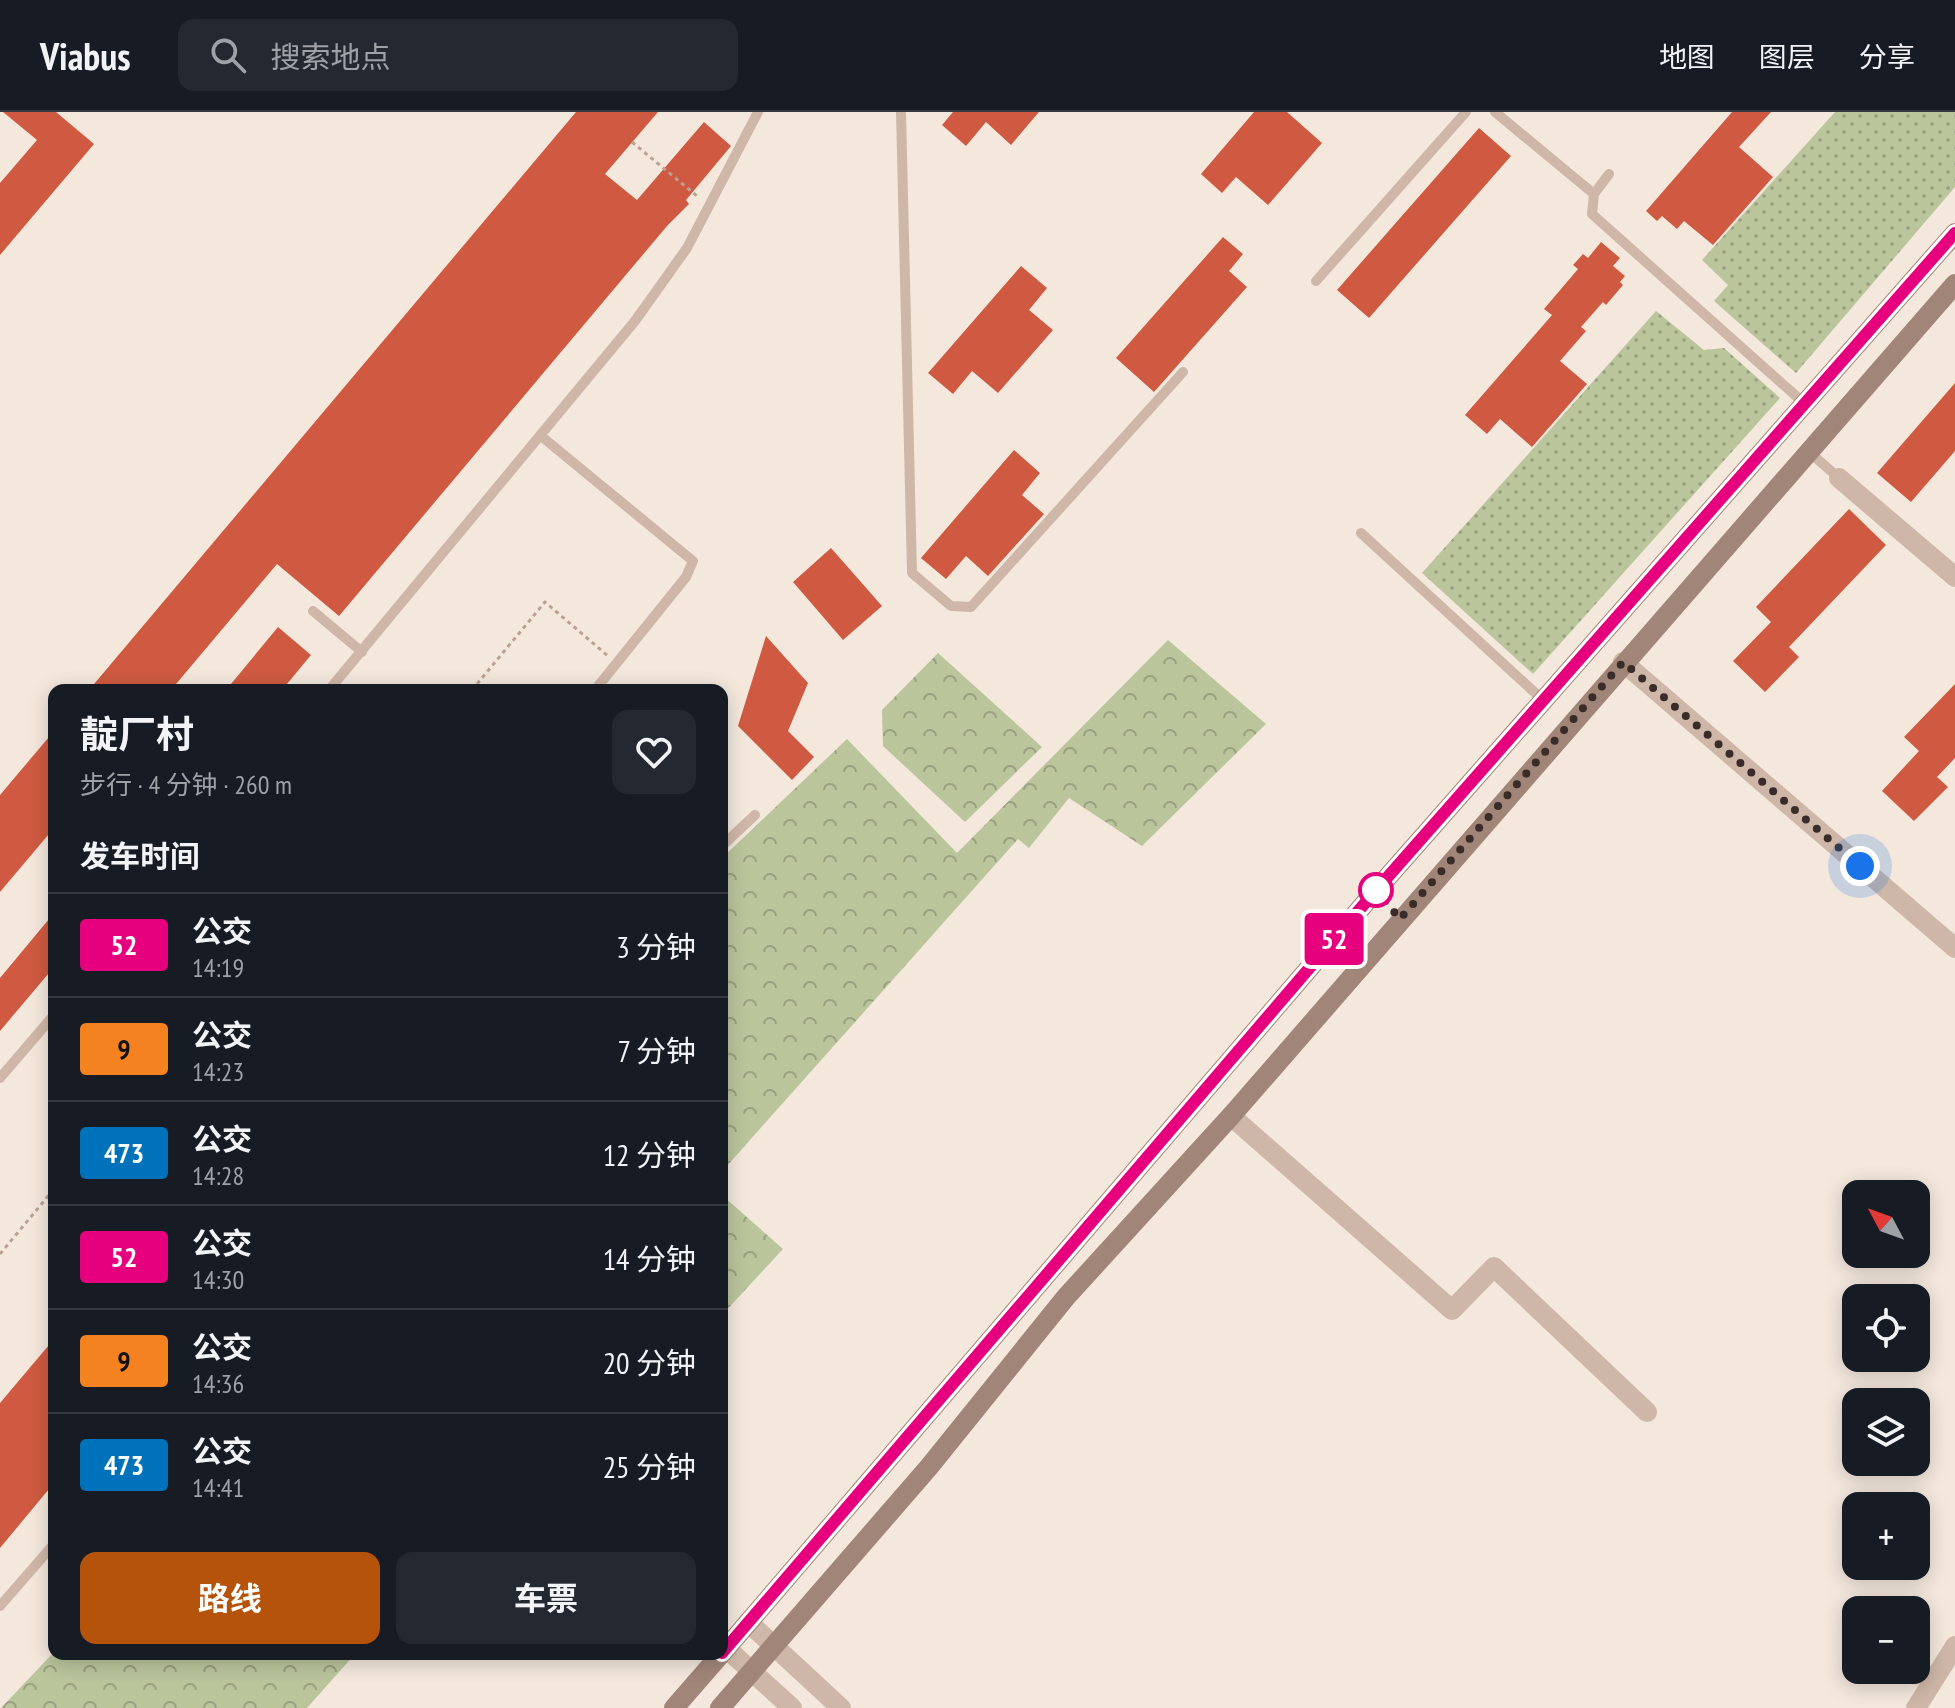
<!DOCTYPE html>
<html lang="zh">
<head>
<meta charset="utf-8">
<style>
  :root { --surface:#171b24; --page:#242831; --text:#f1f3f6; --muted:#9ea1a6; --line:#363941; --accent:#b45309 }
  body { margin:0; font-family:"PT Sans Narrow","Noto Sans SC",sans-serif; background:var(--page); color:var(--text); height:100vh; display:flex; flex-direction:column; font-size:30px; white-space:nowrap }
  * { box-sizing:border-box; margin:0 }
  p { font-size:26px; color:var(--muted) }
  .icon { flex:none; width:44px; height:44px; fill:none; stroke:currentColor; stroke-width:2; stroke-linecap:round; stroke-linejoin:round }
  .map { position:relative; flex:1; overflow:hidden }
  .sheet { position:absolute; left:48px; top:572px; width:680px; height:976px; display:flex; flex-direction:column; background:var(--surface); border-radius:16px; box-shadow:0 4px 20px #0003 }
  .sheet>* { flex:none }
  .badge { padding:0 16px; border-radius:6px; font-size:28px; line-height:52px }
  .needle { width:52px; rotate:311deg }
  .buttons { position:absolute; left:1842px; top:1068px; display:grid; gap:16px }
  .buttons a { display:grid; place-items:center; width:88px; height:88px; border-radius:16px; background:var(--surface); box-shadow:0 4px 20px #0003; font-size:40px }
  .you { position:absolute; width:40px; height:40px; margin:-20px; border:6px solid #fff; border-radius:50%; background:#1a73e8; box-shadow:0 0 0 12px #1a73e833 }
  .map>.badge { position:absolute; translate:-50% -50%; box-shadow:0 0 0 4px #fff }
  h2 { padding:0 32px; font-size:30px; line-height:72px }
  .round { display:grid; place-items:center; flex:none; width:84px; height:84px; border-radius:16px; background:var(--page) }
  .headline { display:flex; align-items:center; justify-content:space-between; height:136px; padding:0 32px }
  h1 { font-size:38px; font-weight:700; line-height:60px }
  .cta { display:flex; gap:16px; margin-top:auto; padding:16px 32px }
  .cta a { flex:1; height:92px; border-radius:16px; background:var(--accent); color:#fff; font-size:32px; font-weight:700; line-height:92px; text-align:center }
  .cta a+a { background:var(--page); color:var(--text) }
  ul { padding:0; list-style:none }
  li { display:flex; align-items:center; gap:24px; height:104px; padding:0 32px; border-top:2px solid var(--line) }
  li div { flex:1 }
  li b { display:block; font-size:30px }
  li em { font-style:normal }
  li .badge { min-width:88px; font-weight:700; text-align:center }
  header { display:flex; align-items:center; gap:48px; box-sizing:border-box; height:112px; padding:0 40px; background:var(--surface); border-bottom:2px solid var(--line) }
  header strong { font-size:38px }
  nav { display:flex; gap:44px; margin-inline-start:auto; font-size:28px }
  .search { width:560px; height:72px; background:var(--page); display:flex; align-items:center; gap:20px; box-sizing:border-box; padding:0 28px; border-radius:16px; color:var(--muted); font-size:30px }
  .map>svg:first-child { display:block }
</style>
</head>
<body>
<header>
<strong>Viabus</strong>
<div class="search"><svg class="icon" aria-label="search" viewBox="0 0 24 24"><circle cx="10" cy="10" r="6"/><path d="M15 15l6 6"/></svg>搜索地点</div>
<nav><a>地图</a><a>图层</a><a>分享</a></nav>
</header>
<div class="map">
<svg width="1955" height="1596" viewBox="0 0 1955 1596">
  <defs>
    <pattern id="forest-crowns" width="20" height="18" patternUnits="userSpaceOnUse" patternTransform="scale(2)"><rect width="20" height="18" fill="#bac59c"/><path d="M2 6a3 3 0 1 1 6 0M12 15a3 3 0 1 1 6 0" fill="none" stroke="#98a07f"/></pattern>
    <pattern id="park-dots" width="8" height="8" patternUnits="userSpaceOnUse" patternTransform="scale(2)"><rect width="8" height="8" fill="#bac59c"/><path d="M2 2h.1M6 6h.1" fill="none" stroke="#98a07f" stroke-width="1.8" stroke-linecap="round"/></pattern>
  </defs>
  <rect width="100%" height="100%" fill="#f4e8dd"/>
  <path fill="url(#forest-crowns)" d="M1168 528 1266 612 1142 734 1069 686 1029 736 1018 727 726 1055 722 1052V746L847 627 957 741Z
    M938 541 1042 635 965 710 883 634 882 598Z
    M722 1083 783 1137 722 1203Z
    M54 1540V1542H355L307 1596H1Z"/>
  <path fill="url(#park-dots)" d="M1835 0H1955V75L1796 261 1714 189 1728 173 1702 148Z
    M1656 199 1704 238 1724 236 1780 286 1533 562 1422 461Z"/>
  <path fill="#cf5a41" d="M3 0H56L94 32 0 143V71L37 28Z
    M576 0H658L605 62 637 88 704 10 731 34 686 88 689 92 667 114 339 504 277 452 171 578H89Z
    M953 0H1039L1011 33 986 10 966 34 942 13Z
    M1254 0H1287L1322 31 1268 93 1236 65 1222 81 1201 62Z
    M1732 0H1771L1739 35 1773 65 1713 133 1684 109 1677 117 1662 104 1657 109 1646 99Z
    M1479 16 1511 44 1369 206 1337 178Z
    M1223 125 1243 142 1229 159 1247 175 1154 280 1116 246Z
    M1601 130 1620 146 1613 154 1625 164 1620 170 1623 173 1606 193 1603 190 1581 215 1586 219 1560 249 1587 272 1532 335 1500 307 1487 322 1465 303 1552 203 1544 197 1578 157 1573 153 1583 142 1588 146Z
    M1021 154 1047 176 1029 198 1053 218 998 281 972 259 953 282 928 261Z
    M1955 271V339L1911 390 1877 361Z
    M1014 338 1040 361 1022 383 1044 402 988 464 966 444 946 467 921 446Z
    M1849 397 1886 433 1789 535 1799 545 1765 580 1733 549 1771 510 1756 495Z
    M831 436 882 494 843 528 793 470Z
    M278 515 311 543 282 578H226Z
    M766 524 808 571 788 619 814 645 792 668 738 614Z
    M1955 572V646L1937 665 1948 675 1914 709 1882 679 1919 639 1904 625Z
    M54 619V716L0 780V683Z
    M54 801V855L0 919V866Z
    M54 1227V1371L0 1436V1291Z"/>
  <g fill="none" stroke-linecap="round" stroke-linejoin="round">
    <path stroke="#baa192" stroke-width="3" stroke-dasharray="4 4" stroke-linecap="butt" d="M632 30 697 84
      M472 578 545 490 608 544
      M0 1142 54 1077"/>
    <path stroke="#ceb7a8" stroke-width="10" d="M901 0 912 461 951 494 971 495 1183 260
      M1495 0 1594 82 1592 102 1805 292
      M1594 82 1609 62
      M1316 169 1466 0
      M541 324 693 449 686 465 595 578
      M1808 339 1839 366
      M1361 421 1544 589
      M313 499 362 540
      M329 578 635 209 687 136 758 0
      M722 734 755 703
      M0 966 54 903
      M0 1494 54 1432"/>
    <path stroke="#ceb7a8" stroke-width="20" d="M1839 366 1955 465
      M1231 1004 1452 1198 1494 1155 1647 1300"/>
    <path stroke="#ceb7a8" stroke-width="20" d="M1623 550 1955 836
      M748 1510 841 1596
      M726 1536 792 1596
      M1916 1596 1955 1534"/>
    <path stroke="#a28579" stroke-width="20" d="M722 1541 1378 776 1955 121
      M674 1596 721 1542
      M720 1596 929 1355 1066 1185 1231 1004 1955 172"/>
  </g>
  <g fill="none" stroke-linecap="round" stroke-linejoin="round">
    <g stroke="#fff" stroke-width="18">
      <path id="line" d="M722 1541 1378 776 1955 121"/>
    </g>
    <use href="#line" stroke="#e6007e" stroke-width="12"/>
    <path stroke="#3a2d29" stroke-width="8" stroke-dasharray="0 14.4" d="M1376 778 1400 807 1623 550 1860 754"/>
  </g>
  <circle fill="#fff" stroke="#e6007e" stroke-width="4" cx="1376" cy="778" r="16"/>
</svg>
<div class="buttons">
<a><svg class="needle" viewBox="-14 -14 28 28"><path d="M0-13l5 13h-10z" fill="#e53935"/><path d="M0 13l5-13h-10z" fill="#9ea1a6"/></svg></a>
<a><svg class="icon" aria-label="locate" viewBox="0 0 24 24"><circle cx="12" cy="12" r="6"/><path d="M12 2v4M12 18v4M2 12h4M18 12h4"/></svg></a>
<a><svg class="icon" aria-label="layers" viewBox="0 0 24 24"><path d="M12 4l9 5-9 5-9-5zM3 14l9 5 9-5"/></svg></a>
<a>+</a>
<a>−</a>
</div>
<div class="you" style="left:1860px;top:754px"></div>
<b class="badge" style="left:1334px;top:827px;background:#e6007e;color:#fff">52</b>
<section class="sheet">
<div class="headline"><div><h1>靛厂村</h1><p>步行 · 4 分钟 · 260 m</p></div><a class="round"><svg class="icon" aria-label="heart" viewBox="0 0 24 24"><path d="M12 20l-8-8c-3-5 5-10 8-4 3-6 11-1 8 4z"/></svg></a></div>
<h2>发车时间</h2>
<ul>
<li><span class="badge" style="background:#e6007e;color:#fff">52</span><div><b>公交</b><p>14:19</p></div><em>3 分钟</em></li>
<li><span class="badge" style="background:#f58220;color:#111">9</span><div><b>公交</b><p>14:23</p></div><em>7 分钟</em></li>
<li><span class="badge" style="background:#0072bc;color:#fff">473</span><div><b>公交</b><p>14:28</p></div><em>12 分钟</em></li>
<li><span class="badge" style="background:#e6007e;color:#fff">52</span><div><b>公交</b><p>14:30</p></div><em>14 分钟</em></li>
<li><span class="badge" style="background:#f58220;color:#111">9</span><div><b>公交</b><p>14:36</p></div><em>20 分钟</em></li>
<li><span class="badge" style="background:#0072bc;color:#fff">473</span><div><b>公交</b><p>14:41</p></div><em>25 分钟</em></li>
</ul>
<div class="cta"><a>路线</a><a>车票</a></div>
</section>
</div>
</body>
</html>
